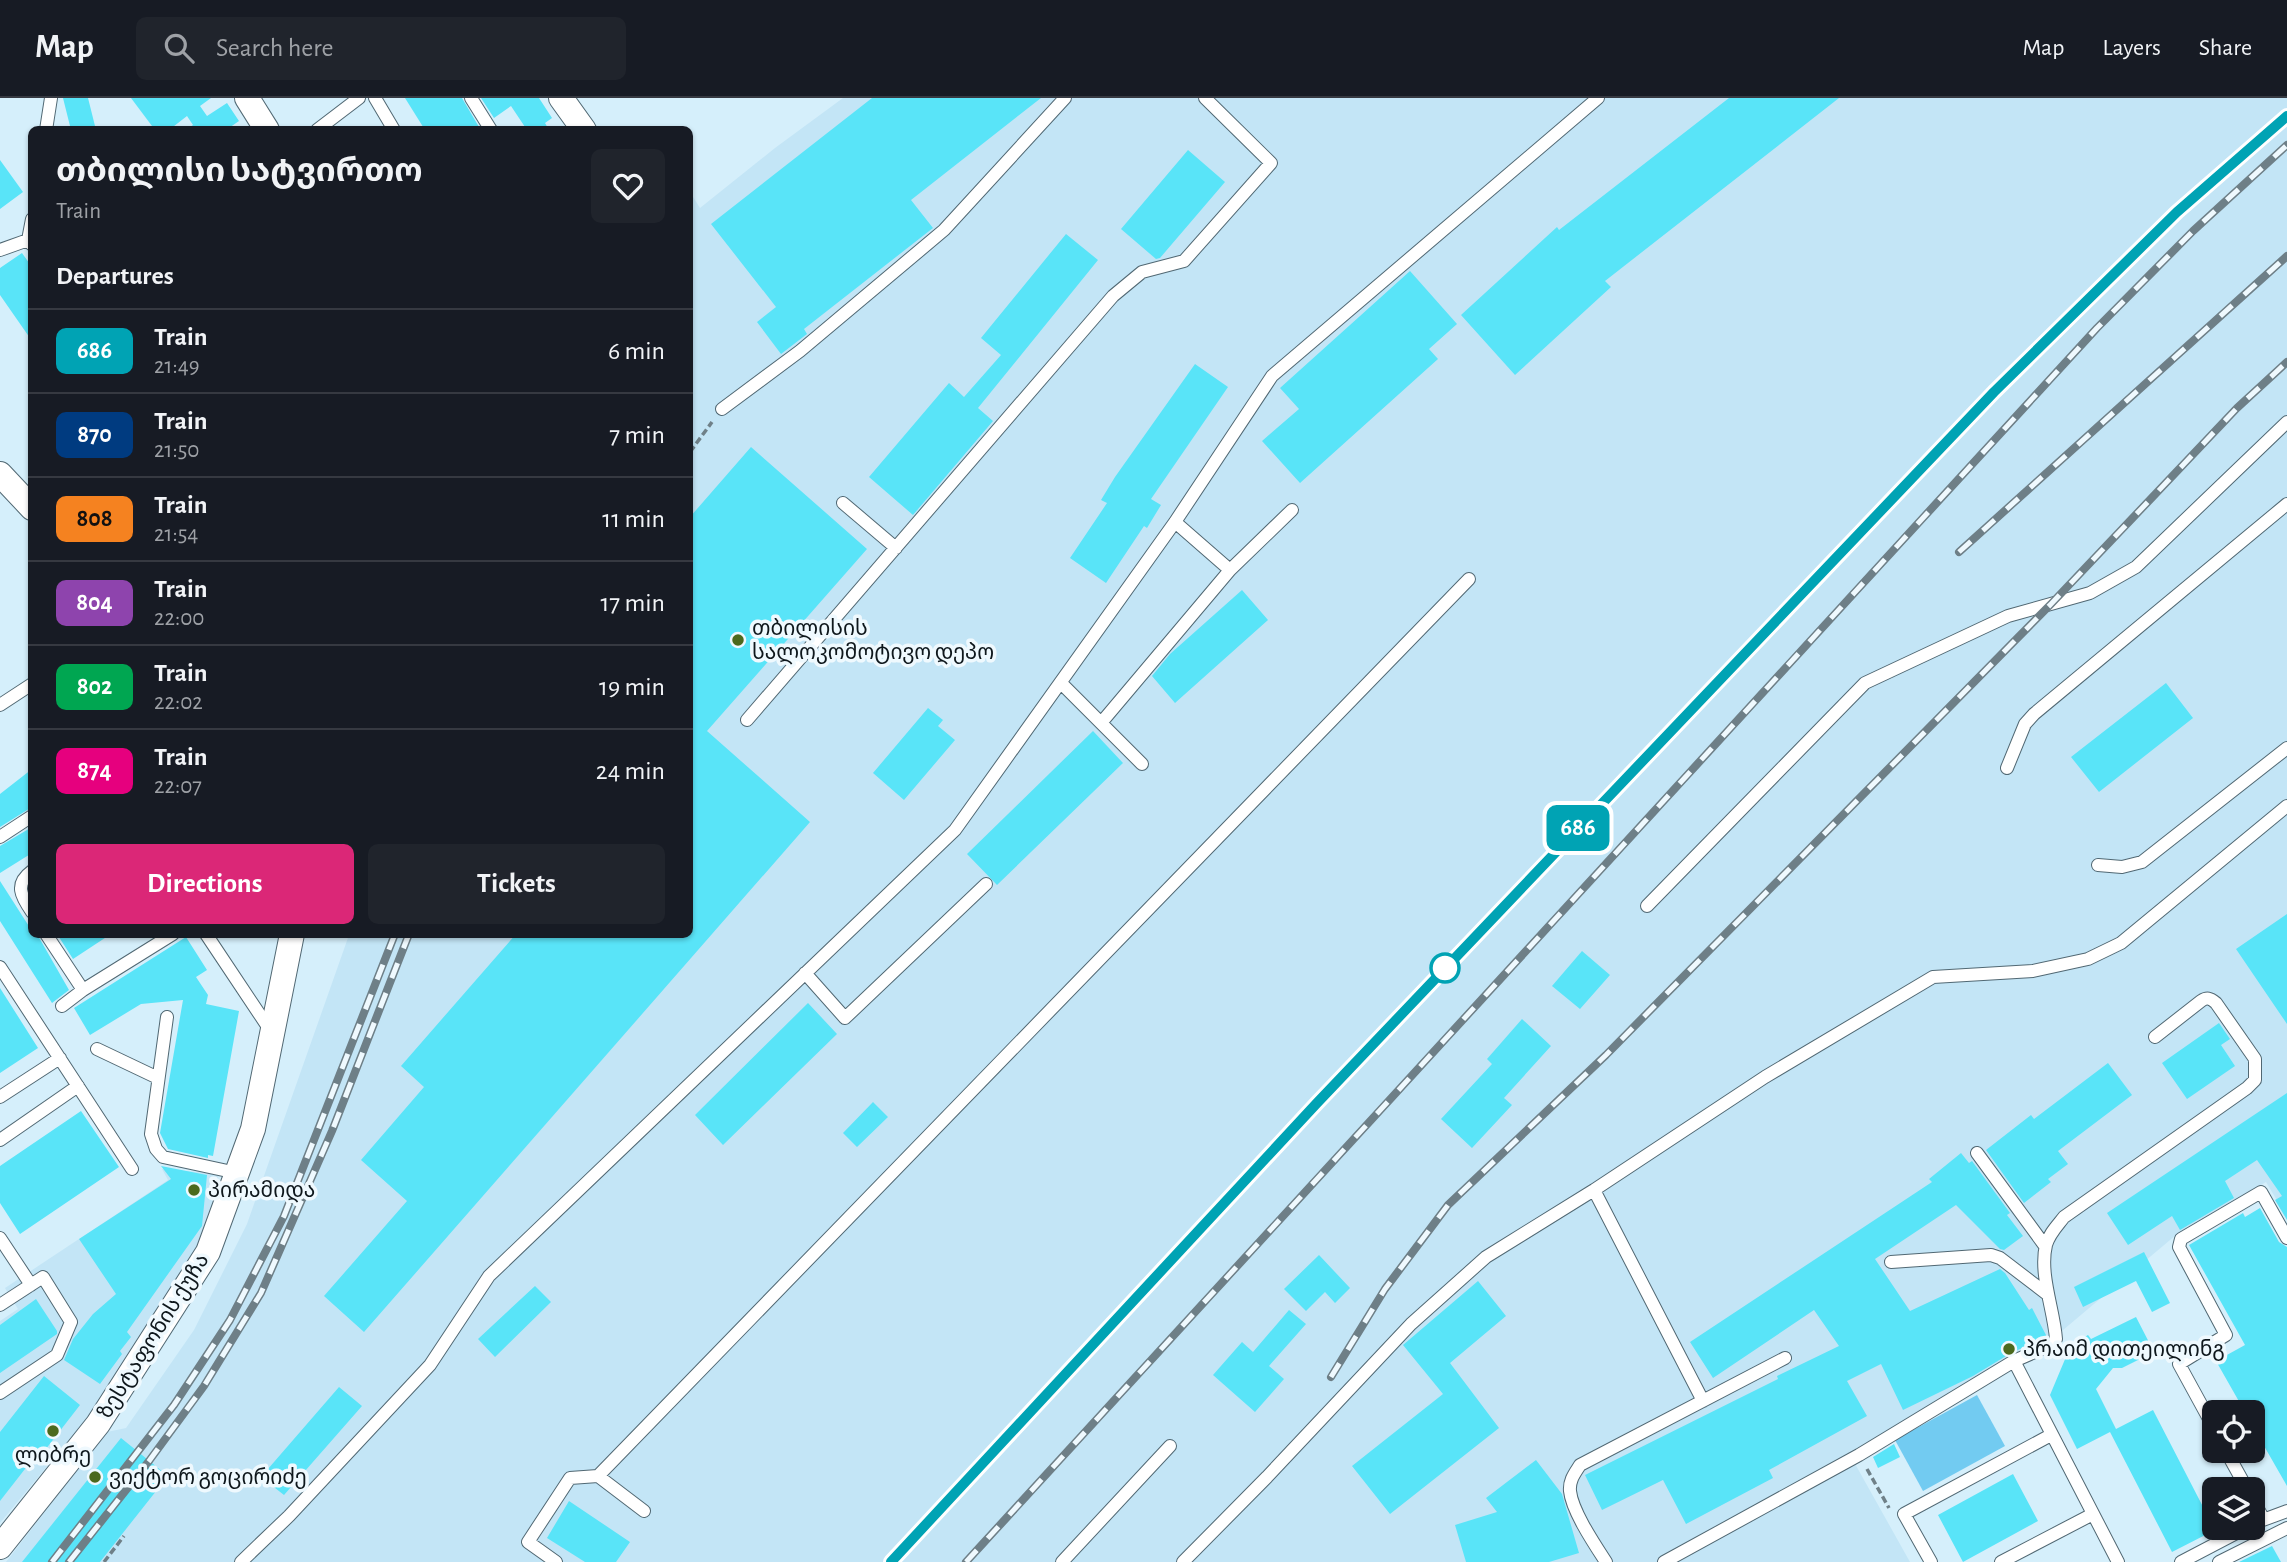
<!DOCTYPE html>
<html lang="en">
<head>
<meta charset="utf-8">
<style>
  :root { --surface:#171b24; --page:#20242c; --text:#f1f3f6; --muted:#9ea1a6; --line:#363941; --accent:#db2777 }
  body { margin:0; font-family:"Alegreya Sans","Noto Sans Georgian",sans-serif; background:var(--page); color:var(--text); height:100vh; display:flex; flex-direction:column; font-size:26px; white-space:nowrap }
  * { box-sizing:border-box; margin:0 }
  p { font-size:23px; color:var(--muted) }
  .icon { flex:none; width:38px; height:38px; fill:none; stroke:currentColor; stroke-width:2; stroke-linecap:round; stroke-linejoin:round }
  .map { position:relative; flex:1; overflow:hidden }
  .side { position:absolute; left:28px; top:28px; width:665px; height:812px; display:flex; flex-direction:column; background:var(--surface); border-radius:10px; box-shadow:0 2px 5px #0004 }
  .side>* { flex:none }
  .badge { padding:0 14px; border-radius:10px; font-size:24px; line-height:46px }
  .fabs { position:absolute; left:2202px; top:1302px; display:grid; gap:14px }
  .fabs a { display:grid; place-items:center; width:63px; height:63px; border-radius:10px; background:var(--surface); box-shadow:0 2px 5px #0004; font-size:35px }
  .map>.badge { position:absolute; translate:-50% -50%; box-shadow:0 0 0 4px #fff }
  h2 { padding:0 28px; font-size:26px; line-height:63px }
  .round { display:grid; place-items:center; flex:none; width:74px; height:74px; border-radius:10px; background:var(--page) }
  .headline { display:flex; align-items:center; justify-content:space-between; height:119px; padding:0 28px }
  h1 { font-size:33px; font-weight:700; line-height:52px }
  .cta { display:flex; gap:14px; margin-top:auto; padding:14px 28px }
  .cta a { flex:1; height:80px; border-radius:10px; background:var(--accent); color:#fff; font-size:28px; font-weight:700; line-height:80px; text-align:center }
  .cta a+a { background:var(--page); color:var(--text) }
  ul { padding:0; list-style:none }
  li { display:flex; align-items:center; gap:21px; height:84px; padding:0 28px; border-top:2px solid var(--line) }
  li div { flex:1 }
  li b { display:block; font-size:26px }
  li em { font-style:normal }
  li .badge { min-width:77px; font-weight:700; text-align:center }
  header { display:flex; align-items:center; gap:42px; box-sizing:border-box; height:98px; padding:0 35px; background:var(--surface); border-bottom:2px solid var(--line) }
  header strong { font-size:33px }
  nav { display:flex; gap:38px; margin-inline-start:auto; font-size:24px }
  .search { width:490px; height:63px; background:var(--page); display:flex; align-items:center; gap:18px; box-sizing:border-box; padding:0 24px; border-radius:10px; color:var(--muted); font-size:26px }
  .map>svg:first-child { display:block }
</style>
</head>
<body>
<header>
<strong>Map</strong>
<div class="search"><svg class="icon" aria-label="search" viewBox="0 0 24 24"><circle cx="10" cy="10" r="6"/><path d="M15 15l6 6"/></svg>Search here</div>
<nav><a>Map</a><a>Layers</a><a>Share</a></nav>
</header>
<div class="map">
<svg width="2287" height="1464" viewBox="0 0 2287 1464">
  <rect width="100%" height="100%" fill="#d5effb"/>
  <path fill="#c3e5f6" d="M843 0H2287V1119L2266 1084 2176 1137 2050 1243 1854 1364 1910 1464H6L107 1334 126 1330 194 1232 247 1126 349 837 690 836V94L700 110 775 50Z
    M162 1071 219 1076 206 1136 88 1319 0 1425V1223L18 1211 5 1190 168 1082Z"/>
  <path fill="#72cbf1" d="M1977 1297 2005 1348 1923 1393 1895 1342Z"/>
  <path fill="#59e4f8" d="M63 0H88L96 32H71Z
    M131 0H211L200 8 207 18 227 5 239 23 226 32H186L193 27 187 18 169 32H155Z
    M405 0H462L479 29 476 32H425Z
    M481 0H539L552 20 545 25 549 32H527L511 8 494 20Z
    M872 0H1041L911 102 933 130 804 231 807 236 781 256 757 224 776 209 711 126Z
    M1729 0H1839L1605 183 1611 189 1515 277 1461 217 1557 129 1559 132Z
    M1188 52 1225 84 1160 160 1156 161 1121 131Z
    M0 62 23 94 0 111Z
    M1066 136 1098 162 978 310 993 323 913 417 869 379 949 285 964 299 1001 257 981 240Z
    M22 155 32 169V243L0 197V170Z
    M1410 173 1457 226 1429 251 1438 261 1300 385 1262 343 1299 311 1280 290Z
    M1195 266 1228 289 1151 401 1161 407 1147 430 1144 428 1106 485 1070 460 1107 405 1101 402 1115 379Z
    M751 349 867 451 707 633 810 724 364 1234 324 1198 407 1103 361 1062 424 989 401 968 516 836H690V419Z
    M1242 492 1268 522 1175 605 1152 578 1170 556Z
    M2166 585 2193 620 2099 694 2071 659Z
    M928 610 943 622 938 628 955 642 904 702 873 675Z
    M1093 633 1123 665 997 787 967 756Z
    M32 671V709L0 729V696Z
    M32 729V755L0 775V748Z
    M0 783 32 833V836H37L69 892 52 905 0 823Z
    M2287 816V926L2236 851Z
    M57 836H111L73 861Z
    M186 839 207 872 196 879 208 897 206 906 239 913 213 1058 208 1057V1060L168 1051 160 1035 183 902 141 906 90 937 74 910Z
    M1582 853 1610 877 1580 911 1552 888Z
    M0 890 38 950 0 975Z
    M808 905 837 936 723 1047 695 1017Z
    M1522 921 1551 948 1504 1000 1512 1007 1472 1050 1441 1021 1492 966 1487 961Z
    M2219 925 2230 941 2221 947 2235 968 2187 1001 2162 965Z
    M2108 965 2132 997 2058 1053 2068 1066 2048 1081 2051 1084 2024 1105 1986 1052 2031 1017 2034 1021Z
    M2287 995V1122L2275 1102 2282 1098 2257 1062 2225 1083 2234 1100 2180 1132 2172 1118 2128 1147 2107 1115Z
    M873 1004 888 1019 857 1049 843 1035Z
    M81 1013 119 1069 20 1136 0 1105V1068Z
    M1961 1055 1969 1065 1972 1063 2010 1115 2007 1117 2023 1138 2004 1152 2000 1151 1956 1107 1875 1161 1910 1213 2000 1171 2005 1175 2029 1212 2032 1210 2047 1239 2011 1255 1973 1278 1903 1312 1881 1266 1847 1283 1867 1318 1769 1372 1773 1380 1686 1426 1663 1382 1602 1412 1585 1377 1778 1281 1777 1278 1839 1248 1814 1212 1713 1280 1690 1244 1932 1084 1929 1081Z
    M161 1068 207 1077 202 1128 127 1234 131 1239 120 1253 122 1256 100 1286 64 1262 73 1241 93 1216 116 1196 79 1141 171 1081Z
    M2260 1110 2279 1144 2287 1149V1388L2252 1327V1314H2245L2216 1263 2245 1247 2189 1147 2243 1115 2245 1119Z
    M2144 1154 2170 1205 2152 1214 2136 1183 2083 1209 2074 1189Z
    M1319 1157 1350 1190 1335 1205 1325 1194 1306 1213 1284 1191Z
    M1478 1183 1506 1218 1450 1265 1499 1330 1390 1416 1352 1368 1443 1296 1403 1247Z
    M535 1188 551 1204 495 1259 478 1241Z
    M36 1201 57 1233V1236L0 1275V1227Z
    M1289 1212 1306 1226 1269 1268 1284 1281 1255 1314 1213 1277 1242 1244 1253 1254Z
    M2136 1219 2154 1254 2122 1270H2113L2096 1291 2116 1331 2153 1312 2215 1432 2172 1454 2110 1334 2077 1351 2050 1297 2071 1247 2088 1237 2091 1241Z
    M44 1278 80 1307 42 1356 39 1353 0 1403V1334Z
    M339 1289 362 1308 284 1397 261 1379Z
    M121 1340 168 1378 100 1464H22Z
    M1894 1346 1900 1359 1878 1370 1873 1359Z
    M1536 1362 1562 1396 1579 1455 1549 1464H1466L1455 1427 1497 1414 1486 1400Z
    M2013 1376 2038 1423 1963 1464 1938 1417Z
    M569 1403 630 1444 616 1464H585L547 1440Z
    M2272 1448 2281 1464H2239Z"/>
  <g fill="none" stroke-linecap="round" stroke-linejoin="round">
    <g stroke="#516873" stroke-width="14">
      <path id="service" d="M375 0 394 32
        M471 0 491 32
        M46 32 51 0
        M317 32 359 0
        M28 142 32 121
        M0 152 28 142 32 147
        M722 311 800 253 944 132 1065 0
        M843 405 896 450
        M1175 424 1230 472
        M1061 585 1142 666
        M0 607 32 586
        M747 622 1113 198 1142 174 1184 163 1271 65 1205 0
        M1101 625 1230 472 1292 412
        M2007 670 2025 626 2034 616 2287 406
        M0 739 32 718
        M2098 767 2122 769 2142 764 2287 650
        M32 773C14 786 21 798 32 814
        M1647 808 1865 585 2008 518 2090 495 2136 469 2287 324
        M46 836 83 892
        M206 836 270 932
        M0 869 132 1071
        M805 875 845 920 986 786
        M62 908 83 892 173 836
        M167 919 151 1036 156 1051 163 1059 237 1075
        M97 951 158 980
        M0 999 60 960
        M0 1042 78 988
        M1977 1055 2045 1148
        M1594 1092 1703 1303
        M0 1140 31 1187
        M1891 1164 1991 1157 2000 1160 2047 1196
        M0 1207 43 1179 71 1224 57 1257 0 1295
        M2214 1330 2179 1266 2226 1237 2179 1149 2181 1141 2261 1094 2287 1140
        M2226 1353 2247 1391
        M598 1378 1469 481
        M2252 1400 2263 1420
        M2252 1426 2287 1413
        M241 1464 289 1418 430 1267 489 1178 955 732 1175 424 1272 278 1598 0
        M556 1464 528 1444 570 1380 598 1378 644 1413
        M1062 1464 1170 1348
        M1183 1464 1267 1379 1411 1226 1486 1159 1594 1092 1765 979 1933 879 2033 873 2088 861 2121 845 2287 708
        M1606 1464C1595 1447 1572 1413 1570 1393 1569 1382 1575 1375 1580 1367L1785 1260
        M1664 1464 1859 1357 2014 1263
        M1931 1464 1904 1416 2051 1337
        M2001 1464 2093 1416
        M2118 1464 2014 1263 2053 1246 2056 1241C2054 1212 2039 1176 2046 1147 2049 1136 2057 1128 2064 1119L2247 990 2255 982V961L2216 905C2210 900 2207 899 2201 903L2155 939
        M2181 1464 2246 1430
        M2219 1464 2287 1430"/>
    </g>
    <g stroke="#516873" stroke-width="26">
      <path id="minor" d="M247 0 267 32
        M561 0 584 32
        M0 376 32 410
        M0 1449 98 1326 208 1154 253 1031 292 836"/>
    </g>
    <path stroke="#6f8088" stroke-width="3.5" stroke-dasharray="7 3.5" stroke-linecap="butt" d="M690 354 712 324
      M1867 1371 1889 1410
      M104 1464 124 1438"/>
    <use href="#service" stroke="#fff" stroke-width="12"/>
    <use href="#minor" stroke="#fff" stroke-width="24"/>
    <g stroke="#6e7f87" stroke-width="8">
      <path id="rail" d="M1959 454 2287 158
        M1331 1279 1385 1191 1448 1107 1606 957 2051 506 2237 310 2287 264
        M52 1464 174 1307 230 1222 284 1118 395 836
        M69 1464 149 1363 204 1288 261 1195 332 1033 409 836
        M891 1464 1317 1005 1994 294 2177 114 2287 18
        M966 1464 2097 230 2193 133 2287 47"/>
    </g>
    <use href="#rail" stroke="#eff9fe" stroke-width="5" stroke-dasharray="16" stroke-linecap="butt"/>
  </g>
  <g fill="none" stroke-linecap="round" stroke-linejoin="round">
    <g stroke="#fff" stroke-width="16">
      <path id="line" d="M891 1464 1317 1005 1994 294 2177 114 2287 18"/>
    </g>
    <use href="#line" stroke="#00a3b4" stroke-width="10"/>
  </g>
  <g fill="#4b691d" stroke="#eff9fe" stroke-width="2.5">
    <circle cx="738" cy="542" r="7"/>
    <circle cx="194" cy="1092" r="7"/>
    <circle cx="2009" cy="1251" r="7"/>
    <circle cx="53" cy="1333" r="7"/>
    <circle cx="95" cy="1379" r="7"/>
  </g>
  <circle fill="#fff" stroke="#00a3b4" stroke-width="3.5" cx="1445" cy="870" r="14"/>
  <g text-anchor="middle" stroke-width="7" stroke-linejoin="round" paint-order="stroke">
    <g font-size="21" fill="#0e171c" stroke="#eff9fe" text-anchor="start">
      <text x="752" y="537">თბილისის<tspan x="752" dy="24">სალოკომოტივო დეპო</tspan></text>
      <text x="208" y="1099">პირამიდა</text>
      <text x="2023" y="1258">პრაიმ დითეილინგ</text>
      <text x="53" y="1364" text-anchor="middle">ლიბრე</text>
      <text x="109" y="1386">ვიქტორ გოცირიძე</text>
    </g>
    <g font-size="21" fill="#0e171c" stroke="#eff9fe">
      <text transform="translate(153 1238) rotate(-58)" y="7">ზესტაფონის ქუჩა</text>
    </g>
  </g>
</svg>
<div class="fabs">
<a><svg class="icon" aria-label="locate" viewBox="0 0 24 24"><circle cx="12" cy="12" r="6"/><path d="M12 2v4M12 18v4M2 12h4M18 12h4"/></svg></a>
<a><svg class="icon" aria-label="layers" viewBox="0 0 24 24"><path d="M12 4l9 5-9 5-9-5zM3 14l9 5 9-5"/></svg></a>
</div>
<b class="badge" style="left:1578px;top:730px;background:#00a3b4;color:#fff">686</b>
<section class="side">
<div class="headline"><div><h1>თბილისი სატვირთო</h1><p>Train</p></div><a class="round"><svg class="icon" aria-label="heart" viewBox="0 0 24 24"><path d="M12 20l-8-8c-3-5 5-10 8-4 3-6 11-1 8 4z"/></svg></a></div>
<h2>Departures</h2>
<ul>
<li><span class="badge" style="background:#00a3b4;color:#fff">686</span><div><b>Train</b><p>21:49</p></div><em>6 min</em></li>
<li><span class="badge" style="background:#003b80;color:#fff">870</span><div><b>Train</b><p>21:50</p></div><em>7 min</em></li>
<li><span class="badge" style="background:#f58220;color:#111">808</span><div><b>Train</b><p>21:54</p></div><em>11 min</em></li>
<li><span class="badge" style="background:#8e44ad;color:#fff">804</span><div><b>Train</b><p>22:00</p></div><em>17 min</em></li>
<li><span class="badge" style="background:#00a651;color:#fff">802</span><div><b>Train</b><p>22:02</p></div><em>19 min</em></li>
<li><span class="badge" style="background:#e6007e;color:#fff">874</span><div><b>Train</b><p>22:07</p></div><em>24 min</em></li>
</ul>
<div class="cta"><a>Directions</a><a>Tickets</a></div>
</section>
</div>
</body>
</html>
